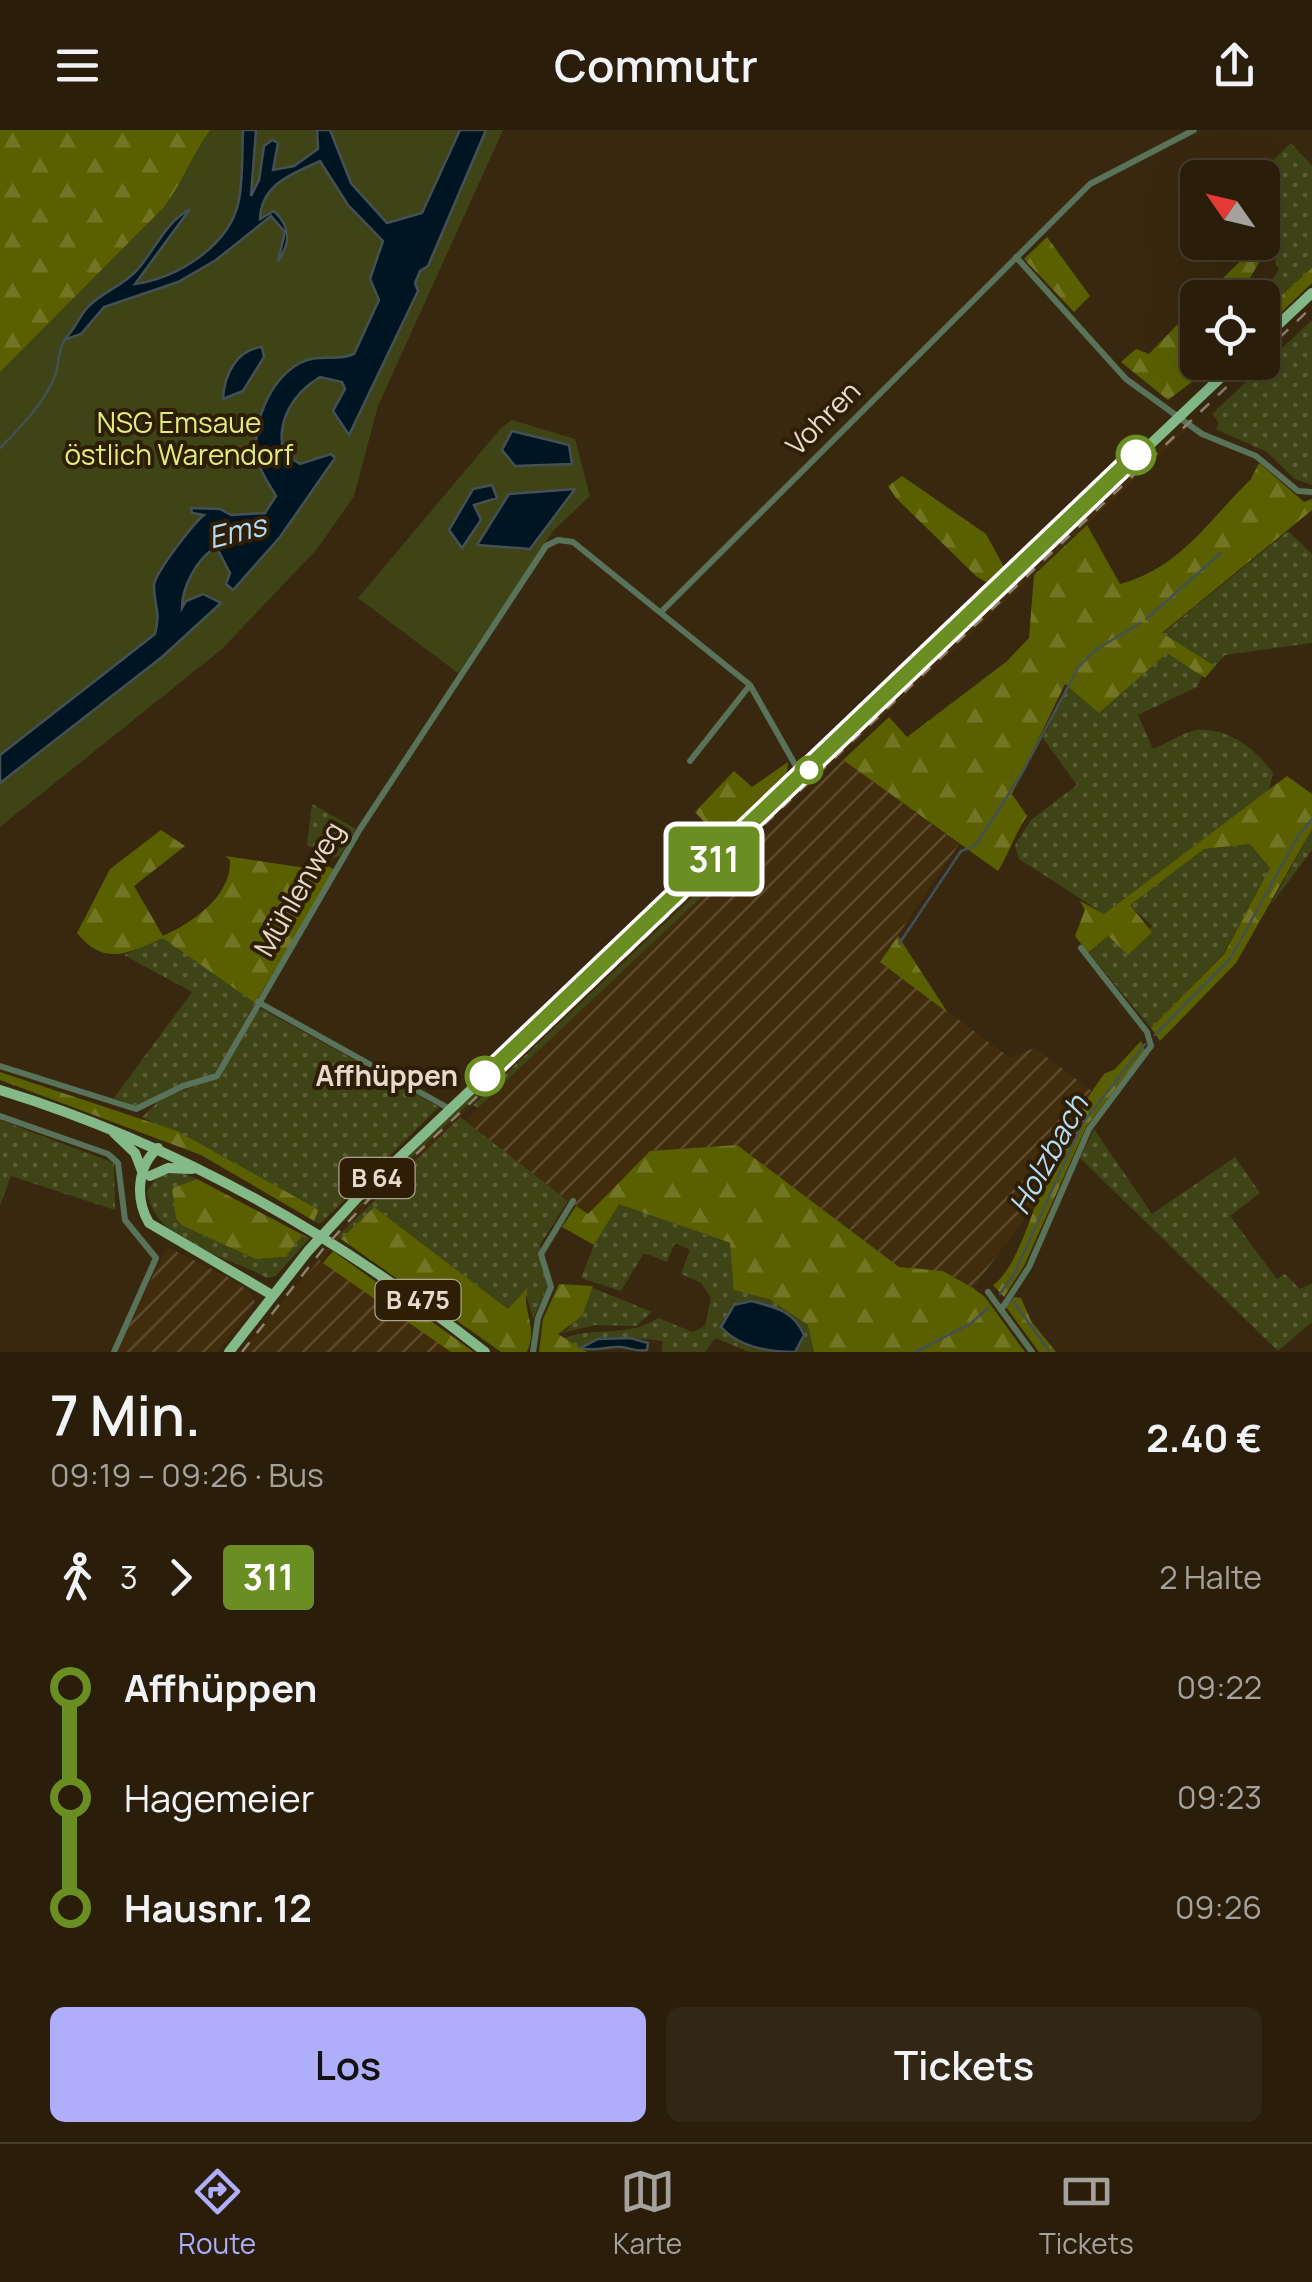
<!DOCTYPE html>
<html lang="de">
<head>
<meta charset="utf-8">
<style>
  :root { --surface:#2a1e0b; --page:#322714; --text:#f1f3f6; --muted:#a5a29d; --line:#463c2c; --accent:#aeaefa }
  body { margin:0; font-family:Manrope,sans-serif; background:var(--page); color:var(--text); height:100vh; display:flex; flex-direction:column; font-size:38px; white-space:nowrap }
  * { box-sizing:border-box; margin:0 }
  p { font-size:32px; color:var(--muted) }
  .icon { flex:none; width:55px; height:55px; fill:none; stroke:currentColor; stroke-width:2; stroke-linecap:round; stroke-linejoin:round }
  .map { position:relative; height:1222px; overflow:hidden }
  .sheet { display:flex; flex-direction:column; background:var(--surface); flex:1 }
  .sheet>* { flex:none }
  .badge { padding:0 20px; border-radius:8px; font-size:35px; line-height:65px }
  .needle { width:65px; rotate:304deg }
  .buttons { position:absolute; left:1180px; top:30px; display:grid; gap:20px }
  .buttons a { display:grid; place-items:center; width:100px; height:100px; border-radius:15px; background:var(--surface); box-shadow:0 10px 40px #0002,0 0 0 2px var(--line); font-size:50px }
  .map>.badge { position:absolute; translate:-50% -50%; box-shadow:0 0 0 5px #fff }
  .legs { display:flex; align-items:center; gap:15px; height:110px; padding:0 50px; font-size:32px }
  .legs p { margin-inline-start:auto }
  .headline { display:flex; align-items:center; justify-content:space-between; height:170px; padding:0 50px }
  h1 { font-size:55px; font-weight:600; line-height:75px }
  .primary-button { display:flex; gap:20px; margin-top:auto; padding:20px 50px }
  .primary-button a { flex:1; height:115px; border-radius:15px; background:var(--accent); color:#111; font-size:40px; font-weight:600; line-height:115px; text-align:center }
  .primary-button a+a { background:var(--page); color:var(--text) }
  ul { padding:0 50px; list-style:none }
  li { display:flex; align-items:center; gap:35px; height:110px; font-size:38px }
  li i { display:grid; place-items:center; width:15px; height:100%; margin:0 12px; background:currentColor }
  li i::after { content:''; width:25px; height:25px; margin:-12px; border:8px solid; border-radius:50%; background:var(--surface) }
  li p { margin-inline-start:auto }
  li:first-child i { background:linear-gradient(#0000 50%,currentColor 0) }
  li:last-child i { background:linear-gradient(currentColor 50%,#0000 0) }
  header { display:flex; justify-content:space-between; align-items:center; height:130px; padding:0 50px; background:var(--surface); font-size:45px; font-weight:600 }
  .tab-bar { display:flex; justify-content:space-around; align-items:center; height:140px; border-top:2px solid var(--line); background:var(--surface); font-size:28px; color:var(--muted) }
  .tab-bar a { display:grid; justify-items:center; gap:5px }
  .tab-bar .current { color:var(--accent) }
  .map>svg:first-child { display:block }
</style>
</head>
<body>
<header><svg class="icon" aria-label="menu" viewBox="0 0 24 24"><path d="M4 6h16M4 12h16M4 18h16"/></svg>Commutr<svg class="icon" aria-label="share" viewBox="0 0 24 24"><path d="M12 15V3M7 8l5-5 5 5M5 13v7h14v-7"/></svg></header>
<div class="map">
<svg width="1312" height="1222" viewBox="0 0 1312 1222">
  <defs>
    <pattern id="industrial-furrows" width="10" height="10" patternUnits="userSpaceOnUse" patternTransform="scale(2.5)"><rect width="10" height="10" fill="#412c0c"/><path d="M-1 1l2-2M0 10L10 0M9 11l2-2" fill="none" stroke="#5c4a2e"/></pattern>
    <pattern id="grass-dots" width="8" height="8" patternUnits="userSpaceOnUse" patternTransform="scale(2.5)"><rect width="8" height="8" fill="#3f4417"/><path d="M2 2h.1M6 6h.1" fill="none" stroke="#5b5e38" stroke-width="1.8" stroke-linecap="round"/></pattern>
    <pattern id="forest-firs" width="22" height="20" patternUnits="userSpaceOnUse" patternTransform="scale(2.5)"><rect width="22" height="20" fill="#5a6000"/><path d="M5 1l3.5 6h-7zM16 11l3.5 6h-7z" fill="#727624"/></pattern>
  </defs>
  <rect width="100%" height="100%" fill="#38280f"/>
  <path fill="#412c0c" d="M1192 288 1194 291 1156 329 367 1075 248 1222H241L365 1072Z"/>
  <path fill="url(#industrial-furrows)" d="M843 630 959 714 880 832 1009 927 1035 918 1092 961 1029 1083 973 1158 943 1141 899 1137 737 1015 650 1021 587 1084 463 993Z
    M167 1117 228 1147 251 1163 255 1173 217 1222H117Z
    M319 1130 389 1177 451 1222H248Z"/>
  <path fill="url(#grass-dots)" d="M1291 13 1312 36V138L1263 182 1262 168H1239L1243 160 1260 165 1279 140 1275 131 1281 115 1269 103 1281 91 1263 70 1262 48 1256 47Z
    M1312 190V355L1295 349 1267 322 1216 299 1219 293 1212 284Z
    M1115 358V361L332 1103 424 1011Z
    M1288 401 1312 424V513L1225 525 1215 536 1162 504Z
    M1167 522 1202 546 1197 557 1138 585 1153 619C1167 614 1184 601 1198 600 1230 598 1256 620 1273 643L1269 660 1104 784 1019 729 1015 715 1031 690 1077 655 1043 608 1068 556 1099 583Z
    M312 674 356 699 340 726 333 728 307 715Z
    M1312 699V720L1270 776Z
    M1250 714 1271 739 1223 824 1151 898 1089 823 1108 806 1128 824 1152 796 1129 775 1204 719Z
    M717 744 721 748 478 978 473 975Z
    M163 807 255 873 216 943 134 976 114 968 192 862 124 825Z
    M262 879 439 977 320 1094 314 1091 319 1081 142 987 163 967 219 948 255 882Z
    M460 987 568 1071 540 1115 548 1156 533 1189 525 1160 508 1179 374 1077 341 1109 338 1106Z
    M0 990 114 1033 115 1080 11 1046 0 1075Z
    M1094 999 1152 1084 1235 1027 1260 1063 1230 1086 1277 1149 1285 1144 1300 1159 1312 1153V1192L1278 1221 1080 1028Z
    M181 1042 197 1049 172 1058 176 1089 183 1096 254 1129 285 1127 303 1105 310 1108 276 1146 267 1148C226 1125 154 1113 147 1061L158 1046Z
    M619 1073 731 1114 735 1159 769 1169 809 1196 814 1222H749L715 1208 705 1222H662L663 1211C639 1208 601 1203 581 1218L564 1208C597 1196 628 1208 658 1188L693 1202 705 1196 711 1168 701 1153 681 1144 690 1120 675 1113 667 1132 644 1123 621 1161 581 1148 594 1115Z
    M593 1158 652 1182 636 1196 595 1195 557 1204 568 1199Z"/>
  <path fill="url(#forest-firs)" d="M0 0H243L0 328Z
    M1047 107 1090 166 1074 182 1024 129Z
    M1250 122 1264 124 1239 167H1203Z
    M1312 138V153L1263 200V182Z
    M1197 174 1198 232 1217 233 1168 270 1121 232 1136 219 1149 224Z
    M1259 333 1304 372 1312 369V380L1162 503 1215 536 1205 548 1167 523 1099 583 1065 554 1012 664 1027 686C1014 705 1009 724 998 741L843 630 889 587 907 607 1006 532 1029 508 1034 445 1087 395 1120 454C1180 438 1208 391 1251 349Z
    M902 346 986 404 1004 437 986 452 977 447 896 368 888 356Z
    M788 632 786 649 720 709 695 682 734 641 752 657Z
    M1287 646 1312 664V699L1236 833 1160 911 1151 898 1224 824 1270 738 1250 714 1204 719 1130 775 1152 802 1128 825 1108 806 1088 823 1075 806 1085 780 1080 771 1104 784Z
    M161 700 185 716 134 756 163 806C192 793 232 766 230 730L225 726 306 738 309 725 335 740 255 873 163 808C129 823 104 837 77 803L110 739Z
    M898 806 948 883 880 832Z
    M1141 911 1145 920 1086 997 1024 1136 1004 1167 993 1155C1021 1136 1038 1058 1056 1024 1070 996 1086 969 1104 944L1115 939Z
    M0 942 177 1001 319 1080 314 1091 201 1025 0 950Z
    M737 1015 899 1137 943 1141 973 1158 985 1167 1025 1222H814L808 1195 769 1169 734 1160 730 1113 619 1074 594 1115 562 1097 576 1076 588 1084 650 1021Z
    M197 1049 303 1105 285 1127 255 1129 183 1096 176 1089 172 1058Z
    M374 1077 508 1179 528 1157C520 1179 539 1196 527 1222H501L341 1109Z
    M333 1121 474 1222H451L323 1133Z
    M559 1154 593 1156 582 1186 558 1204 587 1222H539L543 1189Z
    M1014 1167 1021 1168 1031 1191 1056 1222H1039L1006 1177Z"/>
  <path fill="#3f4417" d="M210 0H503L378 276 354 366 318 418 222 519 0 697V242L164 77C182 53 192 25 210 0Z
    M512 290 575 309 590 366 554 400 458 543 358 468 501 298Z"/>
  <path fill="#001522" stroke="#455055" stroke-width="2.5" d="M243 0H256L251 66 259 50 264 16 272 10 278 13 273 40 294 36 318 19 317 0H330L351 53 387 93 422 83 460 0H486L428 136 420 141 415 153 418 161 349 305 333 281 345 259 342 252 320 247C293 263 275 292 284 324L300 334 331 324 335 328 280 407 233 460 226 454 230 443 219 422 213 419C196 431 182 457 182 478L186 471 203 464 221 473 162 527 0 653V625L155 504C161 479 154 477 154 456 154 444 193 394 204 385L192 383 191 378 220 379 231 385 265 383 276 366C269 354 260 342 258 330 250 297 269 250 300 233 316 223 336 232 354 224L379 170 370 149 383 111 348 75 320 31C292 44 261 54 260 89L274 81C291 97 291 113 278 131L285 102 271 86 216 130 178 152 104 177 81 204 64 210C75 200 78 188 87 178 101 162 124 156 138 139 157 117 164 94 190 79L135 154C177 148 230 116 239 70 243 48 242 23 243 0Z
    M262 217 264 227 243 261 223 269C224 245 237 219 262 217Z
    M512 301 569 315 572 334 515 336 502 320Z
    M492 355 497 368 474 375 481 390 462 418 449 400 473 359Z
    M575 359 530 419 477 415 509 364Z
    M751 1171C775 1177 794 1181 804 1205L795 1222C769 1222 739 1217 721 1197L734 1175Z
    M630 1208 648 1213 647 1220C637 1222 631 1218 621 1217 606 1216 597 1222 581 1218L598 1209Z"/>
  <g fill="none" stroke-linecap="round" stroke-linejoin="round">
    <path stroke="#455055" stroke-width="2.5" d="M0 318C20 298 45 272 55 246 60 233 57 220 66 208
      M1146 489 1221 423
      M899 814 961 721 975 716 1021 645 1078 538 1094 521 1140 493
      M1155 905 1230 829 1298 706 1312 689
      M1000 1164 1014 1144 1082 994 1145 914
      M1013 1171 1050 1222
      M915 1222 970 1194 988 1178"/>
    <path stroke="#59735b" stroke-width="6" d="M1016 127 1126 249 1202 304 1256 326 1298 361 1312 362
      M662 481 1090 54 1194 0
      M690 631 750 555
      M258 872 450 979
      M0 936 136 979 183 956 217 946 360 699 546 416 558 410 573 412 750 555 801 645
      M0 986 108 1024 118 1033 125 1090 156 1128 114 1222
      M988 1162 1032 1222
      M1001 1180 1029 1137 1089 999 1151 916 1147 902 1081 818
      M533 1222 538 1188 551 1157 541 1124 573 1071"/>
    <path stroke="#84ba89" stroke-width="10" d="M1262 210 1312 163
      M0 960C179 1015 338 1106 485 1222
      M114 1003 135 1023 142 1041
      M158 1018C137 1036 135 1069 149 1093L272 1165
      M150 1046 168 1038 192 1039
      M229 1222 308 1121 358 1067 1237 232"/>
    <path stroke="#8d806c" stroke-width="2.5" stroke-dasharray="12 12" stroke-linecap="butt" d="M1262 224 1312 177
      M242 1222 323 1119 373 1065 1253 232"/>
  </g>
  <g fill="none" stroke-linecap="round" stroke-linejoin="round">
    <g stroke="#fff" stroke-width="22">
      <path id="line-1" d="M485 946 1136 325"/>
    </g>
    <use href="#line-1" stroke="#6b8e23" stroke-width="15"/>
  </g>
  <g fill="#fff" stroke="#6b8e23" stroke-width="5">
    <circle cx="1136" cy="325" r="18"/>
    <circle cx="809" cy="640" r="12"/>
    <circle cx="485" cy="946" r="18"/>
  </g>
  <g text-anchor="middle" stroke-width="8" stroke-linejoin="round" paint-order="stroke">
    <g fill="#2e1e05" stroke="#aea290" stroke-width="2.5">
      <rect x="339.5" y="1028" width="75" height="40" rx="8"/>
      <rect x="375.5" y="1150" width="85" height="40" rx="8"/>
    </g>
    <g font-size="25" font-weight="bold" fill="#e5dacc">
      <text x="377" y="1057">B 64</text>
      <text x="418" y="1179">B 475</text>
    </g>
    <g font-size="28" fill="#e5dacc" stroke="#2e1e05">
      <text transform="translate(823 288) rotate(-45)" y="10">Vohren</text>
      <text transform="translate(299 759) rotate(-60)" y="10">Mühlenweg</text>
    </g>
    <g font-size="28" fill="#e0ed7e" stroke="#2e1e05">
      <text x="179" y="303">NSG Emsaue<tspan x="179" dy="32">östlich Warendorf</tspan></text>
    </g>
    <g font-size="28" font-weight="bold" fill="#e5dacc" stroke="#2e1e05" text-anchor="end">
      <text x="458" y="956">Affhüppen</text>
    </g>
    <g font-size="30" font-style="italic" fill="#b4dcf5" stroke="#2e1e05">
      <text transform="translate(237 402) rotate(-14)" y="10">Ems</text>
      <text transform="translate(1049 1025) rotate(-61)" y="10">Holzbach</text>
    </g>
  </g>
</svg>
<div class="buttons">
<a><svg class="needle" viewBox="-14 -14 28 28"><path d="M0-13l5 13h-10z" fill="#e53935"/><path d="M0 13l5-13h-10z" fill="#a5a29d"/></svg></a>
<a><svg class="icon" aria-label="locate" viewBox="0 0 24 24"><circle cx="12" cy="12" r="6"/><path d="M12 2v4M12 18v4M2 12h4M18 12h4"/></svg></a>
</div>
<b class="badge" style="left:714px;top:729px;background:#6b8e23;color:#fff">311</b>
</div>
<section class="sheet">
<div class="headline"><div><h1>7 Min.</h1><p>09:19 – 09:26 · Bus</p></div><b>2.40 €</b></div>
<div class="legs"><svg class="icon" aria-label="walk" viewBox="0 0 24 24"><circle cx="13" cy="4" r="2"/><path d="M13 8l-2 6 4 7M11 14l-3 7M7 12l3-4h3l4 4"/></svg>3<svg class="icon" aria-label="forward" viewBox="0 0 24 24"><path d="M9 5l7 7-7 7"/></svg><b class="badge" style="background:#6b8e23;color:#fff">311</b><p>2 Halte</p></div>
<ul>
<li><i style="color:#6b8e23"></i><b>Affhüppen</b><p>09:22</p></li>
<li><i style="color:#6b8e23"></i><span>Hagemeier</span><p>09:23</p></li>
<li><i style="color:#6b8e23"></i><b>Hausnr. 12</b><p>09:26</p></li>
</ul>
<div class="primary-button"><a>Los</a><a>Tickets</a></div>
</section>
<nav class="tab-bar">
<a class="current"><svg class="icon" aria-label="directions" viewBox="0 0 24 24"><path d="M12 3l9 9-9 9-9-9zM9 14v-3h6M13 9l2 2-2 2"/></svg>Route</a>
<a><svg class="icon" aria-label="map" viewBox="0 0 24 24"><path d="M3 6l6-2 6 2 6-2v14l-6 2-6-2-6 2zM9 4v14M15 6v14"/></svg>Karte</a>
<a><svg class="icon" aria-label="tickets" viewBox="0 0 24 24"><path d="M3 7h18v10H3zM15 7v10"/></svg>Tickets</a>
</nav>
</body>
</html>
